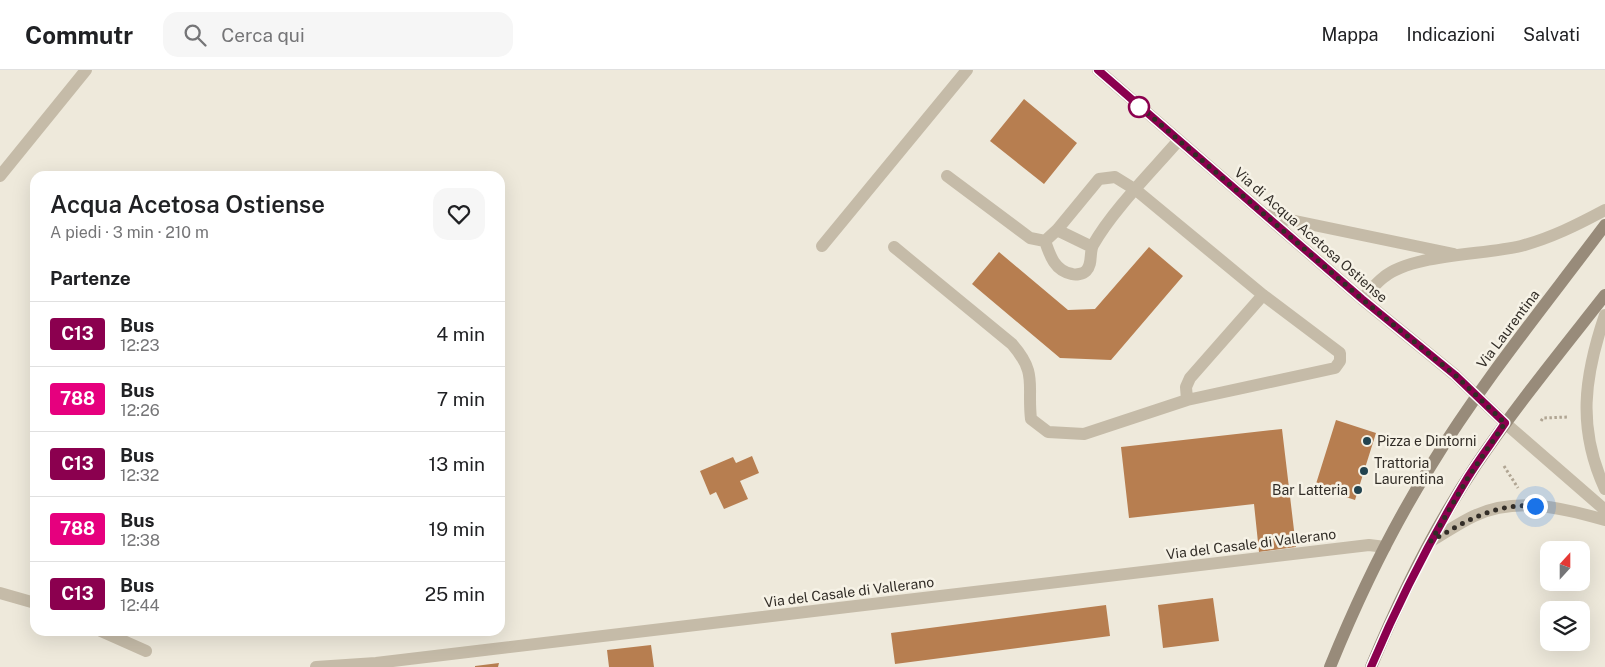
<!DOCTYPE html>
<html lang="it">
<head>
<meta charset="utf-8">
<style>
  :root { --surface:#fff; --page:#f6f6f6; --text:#202124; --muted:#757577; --line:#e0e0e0 }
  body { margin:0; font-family:"Public Sans",sans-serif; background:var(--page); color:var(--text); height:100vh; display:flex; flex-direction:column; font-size:19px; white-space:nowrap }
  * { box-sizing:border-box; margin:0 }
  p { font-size:16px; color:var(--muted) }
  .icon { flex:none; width:28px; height:28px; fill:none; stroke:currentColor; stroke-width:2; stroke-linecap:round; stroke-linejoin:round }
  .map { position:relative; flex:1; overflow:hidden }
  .drawer { position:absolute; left:30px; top:101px; width:475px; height:465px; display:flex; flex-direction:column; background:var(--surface); border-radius:15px; box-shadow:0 5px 20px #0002 }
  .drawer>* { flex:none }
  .badge { padding:0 10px; border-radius:4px; font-size:18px; line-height:32px }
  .needle { width:32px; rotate:21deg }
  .controls { position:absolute; left:1540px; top:471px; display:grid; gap:10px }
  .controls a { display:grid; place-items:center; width:50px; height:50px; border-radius:10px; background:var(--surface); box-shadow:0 5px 20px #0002; font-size:25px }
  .you { position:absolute; width:25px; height:25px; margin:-12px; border:4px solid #fff; border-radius:50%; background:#1a73e8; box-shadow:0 0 0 8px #1a73e833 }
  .map>.badge { position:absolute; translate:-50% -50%; box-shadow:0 0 0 2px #fff }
  h2 { padding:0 20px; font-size:19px; line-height:45px }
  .round { display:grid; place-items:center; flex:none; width:52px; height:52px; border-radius:15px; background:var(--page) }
  .head { display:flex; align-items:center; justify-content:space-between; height:85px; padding:0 20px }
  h1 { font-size:24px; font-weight:600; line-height:38px }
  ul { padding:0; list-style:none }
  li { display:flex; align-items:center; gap:15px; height:65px; padding:0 20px; border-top:1px solid var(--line) }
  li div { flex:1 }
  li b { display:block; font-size:19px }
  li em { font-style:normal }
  li .badge { min-width:55px; font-weight:700; text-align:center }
  header { display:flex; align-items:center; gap:30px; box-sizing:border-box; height:70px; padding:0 25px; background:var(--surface); border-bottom:1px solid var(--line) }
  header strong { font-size:24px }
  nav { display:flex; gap:28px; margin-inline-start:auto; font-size:18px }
  .search { width:350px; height:45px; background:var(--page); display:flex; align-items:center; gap:12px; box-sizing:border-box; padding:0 18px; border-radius:15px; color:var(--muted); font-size:19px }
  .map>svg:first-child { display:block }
</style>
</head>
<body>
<header>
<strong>Commutr</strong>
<div class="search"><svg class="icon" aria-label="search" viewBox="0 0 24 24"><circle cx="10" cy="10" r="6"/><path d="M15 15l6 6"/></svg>Cerca qui</div>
<nav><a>Mappa</a><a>Indicazioni</a><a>Salvati</a></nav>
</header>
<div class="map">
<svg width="1605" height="597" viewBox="0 0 1605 597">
  <rect width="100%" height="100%" fill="#eee9db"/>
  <path fill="#b77e50" d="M1024 29 1077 73 1044 114 990 71Z
    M1149 177 1183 206 1111 290 1060 288 972 214 999 182 1068 240 1095 239Z
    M1336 350 1376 363 1355 430 1315 417Z
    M1282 359 1296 477 1259 482 1254 434 1129 448 1121 377Z
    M752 386 759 403 740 411 748 429 724 439 716 422 710 425 700 401 733 387 736 393Z
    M1213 528 1219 571 1163 578 1158 535Z
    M1106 535 1110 566 895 594 891 563Z
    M651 575 654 597H609L607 580Z
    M499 593 498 597H475V596Z"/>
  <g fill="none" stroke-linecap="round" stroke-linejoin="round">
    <path stroke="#b0a593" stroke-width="3" stroke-dasharray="2.5 2.5" stroke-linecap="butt" d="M1541 351 1543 348 1569 347
      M1504 396 1518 418"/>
    <path stroke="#c5bba8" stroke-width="12" d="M0 106 86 0
      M1057 160 1092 177
      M1045 171C1050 186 1055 201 1072 204 1076 205 1083 204 1086 201 1093 194 1089 183 1093 175 1112 141 1152 101 1178 71
      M894 177 1012 274C1038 304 1027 314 1031 349L1048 362 1084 364 1187 330 1335 298 1340 291V283L1263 225 1136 120 1115 107 1099 109 1057 160 1045 171 1030 168 947 106
      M1187 330 1186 317 1190 308 1263 225
      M0 523 35 533
      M101 561 146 581"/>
    <path stroke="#c5bba8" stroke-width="12" d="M822 176 967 0
      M1605 245C1584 307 1577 358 1605 419
      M1505 353 1605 440
      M1431 471C1445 463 1459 453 1474 446 1517 426 1563 438 1605 450
      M316 597 376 593 1369 475 1385 477"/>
    <path stroke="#c5bba8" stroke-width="12" d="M1098 0 1362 229 1455 305 1505 353
      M1266 145 1454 184
      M1362 229C1369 222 1376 213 1384 207 1412 184 1484 185 1521 176 1551 168 1577 155 1605 140"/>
    <path stroke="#988b7a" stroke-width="12" d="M1330 597C1358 528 1390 461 1430 397 1482 312 1546 234 1605 155
      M1371 597C1400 527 1434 458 1476 395 1516 336 1561 281 1605 225"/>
  </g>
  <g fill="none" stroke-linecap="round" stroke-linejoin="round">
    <g stroke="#fff" stroke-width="11">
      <path id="line" d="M1098 0 1362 229 1455 305 1505 353C1493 371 1480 388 1468 407 1431 468 1399 531 1371 597"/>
    </g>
    <use href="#line" stroke="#8b004f" stroke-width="8"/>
    <path stroke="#322d27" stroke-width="5" stroke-dasharray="0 9" d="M1139 37 1137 34 1362 229 1455 305 1505 353 1469 406 1431 471C1465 452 1494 433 1535 436"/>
  </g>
  <circle fill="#fff" stroke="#8b004f" stroke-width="2.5" cx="1139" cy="37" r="10"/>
  <g fill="#22434f" stroke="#f6f2e6" stroke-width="2">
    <circle cx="1367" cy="371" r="5"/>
    <circle cx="1364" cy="401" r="5"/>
    <circle cx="1358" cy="420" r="5"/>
  </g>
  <g text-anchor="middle" stroke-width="5" stroke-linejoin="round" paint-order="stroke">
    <g font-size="14" fill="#322d27" stroke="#f6f2e6">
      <text transform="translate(1311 165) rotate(41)" y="5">Via di Acqua Acetosa Ostiense</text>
      <text transform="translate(1508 259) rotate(-53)" y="5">Via Laurentina</text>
      <text transform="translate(1251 474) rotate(-7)" y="5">Via del Casale di Vallerano</text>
      <text transform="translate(849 522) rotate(-7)" y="5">Via del Casale di Vallerano</text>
    </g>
    <g font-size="14" fill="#322d27" stroke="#f6f2e6" text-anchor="start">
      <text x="1377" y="376">Pizza e Dintorni</text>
      <text x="1374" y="398">Trattoria<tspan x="1374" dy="16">Laurentina</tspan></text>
      <text x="1348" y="425" text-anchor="end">Bar Latteria</text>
    </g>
  </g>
</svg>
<div class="controls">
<a><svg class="needle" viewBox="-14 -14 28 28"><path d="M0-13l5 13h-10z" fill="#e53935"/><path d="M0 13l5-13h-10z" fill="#757577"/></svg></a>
<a><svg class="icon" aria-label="layers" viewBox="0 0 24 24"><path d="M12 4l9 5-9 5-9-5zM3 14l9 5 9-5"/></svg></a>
</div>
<div class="you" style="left:1535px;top:436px"></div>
<section class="drawer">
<div class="head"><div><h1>Acqua Acetosa Ostiense</h1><p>A piedi · 3 min · 210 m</p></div><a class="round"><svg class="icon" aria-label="heart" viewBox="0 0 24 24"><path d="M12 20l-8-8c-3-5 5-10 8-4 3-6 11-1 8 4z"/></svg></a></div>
<h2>Partenze</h2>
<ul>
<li><span class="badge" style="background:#8b004f;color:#fff">C13</span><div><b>Bus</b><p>12:23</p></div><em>4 min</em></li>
<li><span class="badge" style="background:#e6007e;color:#fff">788</span><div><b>Bus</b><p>12:26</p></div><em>7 min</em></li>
<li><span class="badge" style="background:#8b004f;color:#fff">C13</span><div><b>Bus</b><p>12:32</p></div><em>13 min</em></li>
<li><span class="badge" style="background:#e6007e;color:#fff">788</span><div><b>Bus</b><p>12:38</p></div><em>19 min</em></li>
<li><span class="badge" style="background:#8b004f;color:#fff">C13</span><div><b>Bus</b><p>12:44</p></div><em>25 min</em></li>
</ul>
</section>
</div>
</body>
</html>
